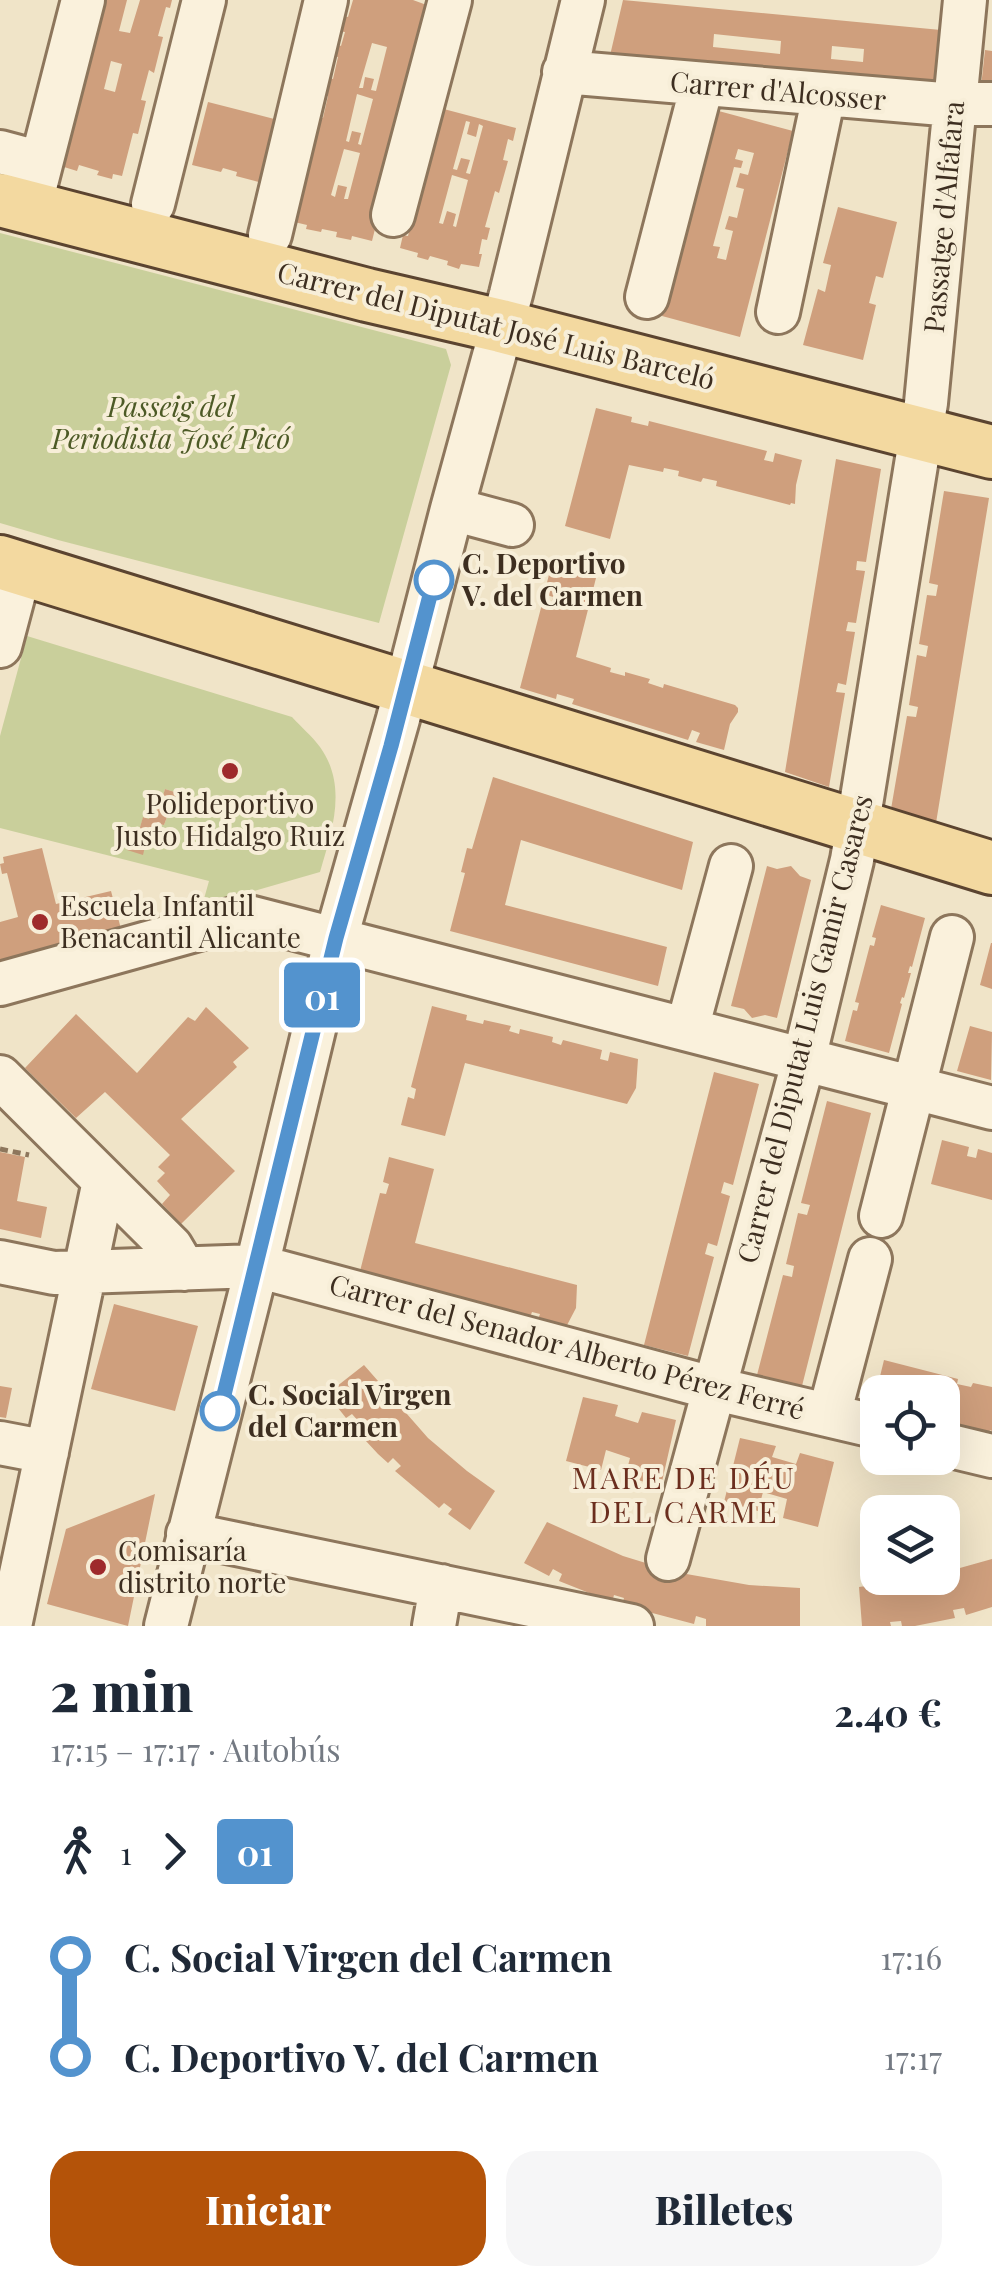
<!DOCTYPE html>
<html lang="es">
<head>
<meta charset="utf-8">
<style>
  :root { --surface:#fff; --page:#f6f6f7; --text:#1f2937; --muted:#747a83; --accent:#b45309 }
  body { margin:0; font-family:"Playfair Display",serif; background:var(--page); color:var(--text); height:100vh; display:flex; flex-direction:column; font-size:38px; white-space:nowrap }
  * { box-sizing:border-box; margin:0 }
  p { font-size:32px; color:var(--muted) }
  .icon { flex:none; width:55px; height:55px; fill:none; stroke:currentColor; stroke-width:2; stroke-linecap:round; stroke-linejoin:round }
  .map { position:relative; height:1626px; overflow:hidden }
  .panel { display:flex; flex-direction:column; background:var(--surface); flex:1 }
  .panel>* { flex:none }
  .badge { padding:0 20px; border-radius:8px; font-size:35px; line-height:65px }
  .controls { position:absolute; left:860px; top:1375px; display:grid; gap:20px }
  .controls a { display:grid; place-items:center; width:100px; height:100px; border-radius:20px; background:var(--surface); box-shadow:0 10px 40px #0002; font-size:50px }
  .map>.badge { position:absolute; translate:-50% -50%; box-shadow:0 0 0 5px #fff }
  .legs { display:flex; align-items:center; gap:15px; height:110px; padding:0 50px; font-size:32px }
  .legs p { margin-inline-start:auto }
  .headline { display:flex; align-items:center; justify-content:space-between; height:170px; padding:0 50px }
  h1 { font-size:55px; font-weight:800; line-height:75px }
  .button { display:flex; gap:20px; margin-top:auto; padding:20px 50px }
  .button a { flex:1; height:115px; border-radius:30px; background:var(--accent); color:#fff; font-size:40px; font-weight:800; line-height:115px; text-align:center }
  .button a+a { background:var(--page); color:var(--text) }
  ul { padding:0 50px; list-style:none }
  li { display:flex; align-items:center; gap:35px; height:100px; font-size:38px }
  li i { display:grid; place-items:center; width:15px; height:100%; margin:0 12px; background:currentColor }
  li i::after { content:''; width:25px; height:25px; margin:-12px; border:8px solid; border-radius:50%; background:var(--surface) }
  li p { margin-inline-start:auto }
  li:first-child i { background:linear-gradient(#0000 50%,currentColor 0) }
  li:last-child i { background:linear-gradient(currentColor 50%,#0000 0) }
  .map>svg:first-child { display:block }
</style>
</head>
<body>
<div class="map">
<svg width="992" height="1626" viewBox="0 0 992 1626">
  <rect width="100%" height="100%" fill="#f0e4c8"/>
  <path fill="#c9cf9b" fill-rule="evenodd" d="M0 233 446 349 451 365 379 623 58 540 0 523Z
    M27 636 292 717C301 727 312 736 320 747 348 786 332 831 320 872L202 906 209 881 0 828V736ZM165 789 181 794 176 810 170 809 164 825 158 824 154 839 147 838 142 854 127 849 132 833 138 834 143 818 149 819 154 804 160 805Z"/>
  <path fill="#cf9f7d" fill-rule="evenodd" d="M98 0H127L119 31 130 33 140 0H172L170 8 166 7 158 36 163 37 154 73 149 70 141 100 146 101 138 134 133 133 122 176 113 174 112 179 97 175 99 171 79 165 77 171 64 167 65 162 57 160ZM111 61 122 64 115 92 104 89Z
    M353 0H413L432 7 411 64 416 65 372 241 352 236 351 240 336 237 337 232 322 229 321 232 306 229 307 225 290 221 295 204 300 205 303 189 300 187 304 171 308 172 314 149 309 148 317 116 323 118 328 96 323 94 327 77 333 79 338 57 333 56 336 44 341 46 345 32 338 31 343 16 348 17ZM372 43 387 47 376 91 371 90 374 79 365 77 363 88H359ZM357 94 373 99 361 145 358 144 361 133 352 131 349 142 346 141ZM344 149 360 153 348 199H344L347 187 338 185 335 197 331 195Z
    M623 0 941 30 934 94 608 64ZM714 34 781 41 780 54 713 47ZM832 46 864 49 863 62 831 59Z
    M985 50 992 51V88L981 87Z
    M208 102 282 121 266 184 236 176 237 172 223 168 221 172 192 165Z
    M440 108 516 128 513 141 508 139 503 160 508 161 499 193 495 191 485 227 490 228 487 240 482 239 479 254H482L479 267 461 264 459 269 447 265 448 261 430 256 428 260 417 257 418 253 400 248 403 235 408 236ZM466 121 470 122 467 134 476 137 479 124 483 126 470 174 466 173 470 160 461 158 457 170 453 169ZM452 175 468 180 456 227 453 226 456 214 447 211 443 224 439 223Z
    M715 110 793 131 740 337 662 316ZM738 149 754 153 748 175 740 173 736 187 744 189 737 218 729 216 725 229 733 231 726 260 717 258 720 247 713 246 734 167 741 168 743 161 735 159Z
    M838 207 897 222 883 278 876 276 869 303 876 305 863 360 803 345 818 289 825 292 831 265 823 263Z
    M596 408 632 417 631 422 648 426 649 421 767 451 764 460 773 462 775 453 802 460 796 485 795 504 791 503 790 505 716 486 717 481 703 478 701 482 678 476 679 471 664 468 663 472 629 465 610 539 565 526Z
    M836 459 881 469 866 562 857 561 856 570 865 571 856 623 848 622 846 631 855 632 846 685 838 683 836 692 845 693 829 787 785 772Z
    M944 491 989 498 936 823 890 815 907 716 916 717 918 707 909 705 917 655 926 657 928 646 919 644 927 595 936 596 938 585 929 583Z
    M551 567 596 578 576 657 611 668 610 672 625 676V672L650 679 648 683 663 688 664 684 735 705 738 708V712L730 724 724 750 696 742 700 733 692 730 688 740 572 704 574 699 557 694 556 699 520 688 542 604 550 606 553 597 544 594Z
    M493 777 693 842 682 890 521 840 505 905 667 947 658 986 450 931 465 873 461 872 467 848 472 849Z
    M165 789 181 794 176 810 170 809 164 825 158 824 154 840 147 838 143 855 127 850 132 833 138 834 143 817 149 819 154 803 160 805Z
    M42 848 56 904 111 891 121 929 66 943 67 947 0 964V922L18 917 7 873 2 874 0 864 4 863 3 857Z
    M767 866 777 869 791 866 800 876 811 880 777 1018 765 1015 752 1018 744 1009 731 1006Z
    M881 905 925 918 912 967 910 966 908 973H911L904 998 902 997 900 1003 902 1004 889 1053 845 1041 853 1010 857 1011 859 1003 855 1002 870 945 874 946 876 938 872 937Z
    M991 943H992V989L980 985Z
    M432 1006 467 1015 466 1020 483 1024 484 1020 511 1026 509 1031 519 1034 520 1029 553 1037 552 1042 561 1045 563 1040 602 1050 600 1059 608 1061 610 1052 638 1059 636 1088 627 1104 465 1063 445 1136 401 1125 408 1097 414 1099 416 1089 411 1087Z
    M206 1007 249 1048 233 1062 237 1067 181 1119 235 1171 181 1224 162 1204 170 1195 157 1181 165 1173 158 1167 170 1155 105 1092 76 1118 25 1068 76 1014 137 1073 188 1017 195 1021Z
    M970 1026 992 1032 991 1080 957 1071Z
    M714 1072 759 1084 733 1185 724 1182 721 1193 730 1196 717 1246 708 1243 705 1254 714 1257 688 1356 644 1345Z
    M827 1101 871 1113 802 1386 757 1375 783 1275 792 1277 794 1266 786 1264 798 1213 807 1215 810 1205 801 1203Z
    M942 1140 969 1147 967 1156 976 1158 978 1149 992 1153V1200L931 1184Z
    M0 1152 25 1157 17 1201 47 1207 41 1238 0 1229Z
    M389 1157 434 1169 415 1243 577 1285 576 1308 565 1329 537 1322 540 1314 532 1312 529 1320 490 1309 491 1305 481 1302 480 1307 448 1299 449 1294 439 1291 438 1296 412 1289 413 1285 396 1280 394 1285 359 1275 380 1193 386 1194 389 1184 383 1182Z
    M114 1304 198 1326 175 1411 91 1389Z
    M884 1360 958 1379 957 1384 971 1387 973 1383 992 1387V1431L990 1430 988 1434 959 1426 960 1423 951 1421 950 1425 942 1423V1392H878V1406L873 1405Z
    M364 1365 428 1438 467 1471 495 1491 470 1530 448 1514 452 1509 444 1503 439 1508 395 1471 401 1466 393 1458 388 1463 378 1454 353 1427 359 1422 352 1414 346 1418 327 1394Z
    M0 1386 12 1388 6 1418 0 1417Z
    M583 1397 618 1405 615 1416 638 1423 642 1412 676 1420 661 1486 625 1477 630 1458 606 1450 601 1470 566 1461Z
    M740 1438 776 1446 772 1457 796 1464 800 1453 834 1462 818 1527 783 1518 787 1499 763 1492 758 1511 724 1502Z
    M155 1494 128 1626 47 1604 66 1529Z
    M547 1522 623 1556 675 1572 749 1585 800 1588V1626H706V1619L696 1616 694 1624 622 1605 624 1598 614 1595 612 1602 559 1581 562 1574 553 1569 549 1576 524 1563Z
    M992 1559V1607L966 1615 964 1608 953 1610 955 1618 915 1626H902L901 1621 890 1622 891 1626H862L859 1587 920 1578H942V1573Z"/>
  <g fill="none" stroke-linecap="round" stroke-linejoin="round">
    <g stroke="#8d765c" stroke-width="48">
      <path id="minor" d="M564 72 942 104H992
        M0 152 41 163
        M153 204 204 0
        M30 207 83 0
        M393 215 450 0
        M270 235 326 0
        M647 297 702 85
        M778 312 824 95
        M452 509 512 525
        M0 646 21 567
        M0 984 245 916 992 1108
        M687 1029 731 866
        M0 1077 171 1247 184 1269
        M881 1216 952 937
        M0 1262 54 1273 257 1266 716 1389 878 1427
        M829 1415 870 1259
        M0 1443 47 1452
        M942 1444 992 1456
        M188 1534 632 1626
        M668 1559 804 1059 852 860 926 403 965 0
        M10 1626 104 1181
        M166 1626 257 1266 336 938 398 719 452 509 511 294 583 0
        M434 1626 441 1586"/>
    </g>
    <g stroke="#5b4430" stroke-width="58">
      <path id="major" d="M0 200 367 295 501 326 992 452
        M0 562 992 868"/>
    </g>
    <path stroke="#8d765c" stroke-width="5" stroke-dasharray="8 5" stroke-linecap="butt" d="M0 1149 29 1155"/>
    <use href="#minor" stroke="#faf1dc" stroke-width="42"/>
    <use href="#major" stroke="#f3d9a0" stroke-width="52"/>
  </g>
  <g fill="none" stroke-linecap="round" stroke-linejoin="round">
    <g stroke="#fff" stroke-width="22">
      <path id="line-1" d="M220 1411 336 938 391 746 434 580"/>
    </g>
    <use href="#line-1" stroke="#5393ce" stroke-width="15"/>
  </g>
  <g fill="#fff" stroke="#5393ce" stroke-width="5">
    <circle cx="434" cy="580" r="18"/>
    <circle cx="220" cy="1411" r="18"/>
  </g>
  <g fill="#9e2a2b" stroke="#f7eed8" stroke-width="4">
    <circle cx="230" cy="771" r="10"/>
    <circle cx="40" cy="922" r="10"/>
    <circle cx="98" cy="1567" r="10"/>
  </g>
  <g text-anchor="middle" stroke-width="8" stroke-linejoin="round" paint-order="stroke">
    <g font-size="28" fill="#3d2e20" stroke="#f7eed8">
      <text transform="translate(778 91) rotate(5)" y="10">Carrer d'Alcosser</text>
      <text transform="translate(944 217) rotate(-85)" y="10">Passatge d'Alfafara</text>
      <text transform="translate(496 326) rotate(14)" y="10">Carrer del Diputat José Luis Barceló</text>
      <text transform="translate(805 1029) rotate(-76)" y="10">Carrer del Diputat Luis Gamir Casares</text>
      <text transform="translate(567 1347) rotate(15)" y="10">Carrer del Senador Alberto Pérez Ferré</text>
    </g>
    <g font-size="28" font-style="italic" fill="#4d5a26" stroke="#f7eed8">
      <text x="171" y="417">Passeig del<tspan x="171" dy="32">Periodista José Picó</tspan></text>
    </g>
    <g font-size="28" font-weight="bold" fill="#3d2e20" stroke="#f7eed8" text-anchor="start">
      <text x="462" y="574">C. Deportivo<tspan x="462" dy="32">V. del Carmen</tspan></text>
      <text x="248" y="1405">C. Social Virgen<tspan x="248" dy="32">del Carmen</tspan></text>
    </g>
    <g font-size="28" fill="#3d2e20" stroke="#f7eed8" text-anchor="start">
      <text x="230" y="814" text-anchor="middle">Polideportivo<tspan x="230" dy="32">Justo Hidalgo Ruiz</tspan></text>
      <text x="60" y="916">Escuela Infantil<tspan x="60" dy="32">Benacantil Alicante</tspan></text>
      <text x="118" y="1561">Comisaría<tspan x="118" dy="32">distrito norte</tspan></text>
    </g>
    <g font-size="30" letter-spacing="2.5" fill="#6b2e1e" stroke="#f7eed8">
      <text x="684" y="1489">MARE DE DÉU<tspan x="684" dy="34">DEL CARME</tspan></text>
    </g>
  </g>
</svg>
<div class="controls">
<a><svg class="icon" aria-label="locate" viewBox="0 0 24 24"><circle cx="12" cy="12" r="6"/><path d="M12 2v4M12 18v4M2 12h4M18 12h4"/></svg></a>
<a><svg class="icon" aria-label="layers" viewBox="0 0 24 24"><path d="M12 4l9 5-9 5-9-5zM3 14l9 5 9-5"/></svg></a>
</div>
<b class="badge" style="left:322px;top:995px;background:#5393ce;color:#fff">01</b>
</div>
<section class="panel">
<div class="headline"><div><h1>2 min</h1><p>17:15 – 17:17 · Autobús</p></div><b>2.40 €</b></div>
<div class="legs"><svg class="icon" aria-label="walk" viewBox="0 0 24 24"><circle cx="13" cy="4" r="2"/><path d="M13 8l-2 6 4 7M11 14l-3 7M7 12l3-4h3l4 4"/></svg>1<svg class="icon" aria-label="forward" viewBox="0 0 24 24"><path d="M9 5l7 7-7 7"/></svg><b class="badge" style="background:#5393ce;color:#fff">01</b></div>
<ul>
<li><i style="color:#5393ce"></i><b>C. Social Virgen del Carmen</b><p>17:16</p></li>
<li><i style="color:#5393ce"></i><b>C. Deportivo V. del Carmen</b><p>17:17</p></li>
</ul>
<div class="button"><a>Iniciar</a><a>Billetes</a></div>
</section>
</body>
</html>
